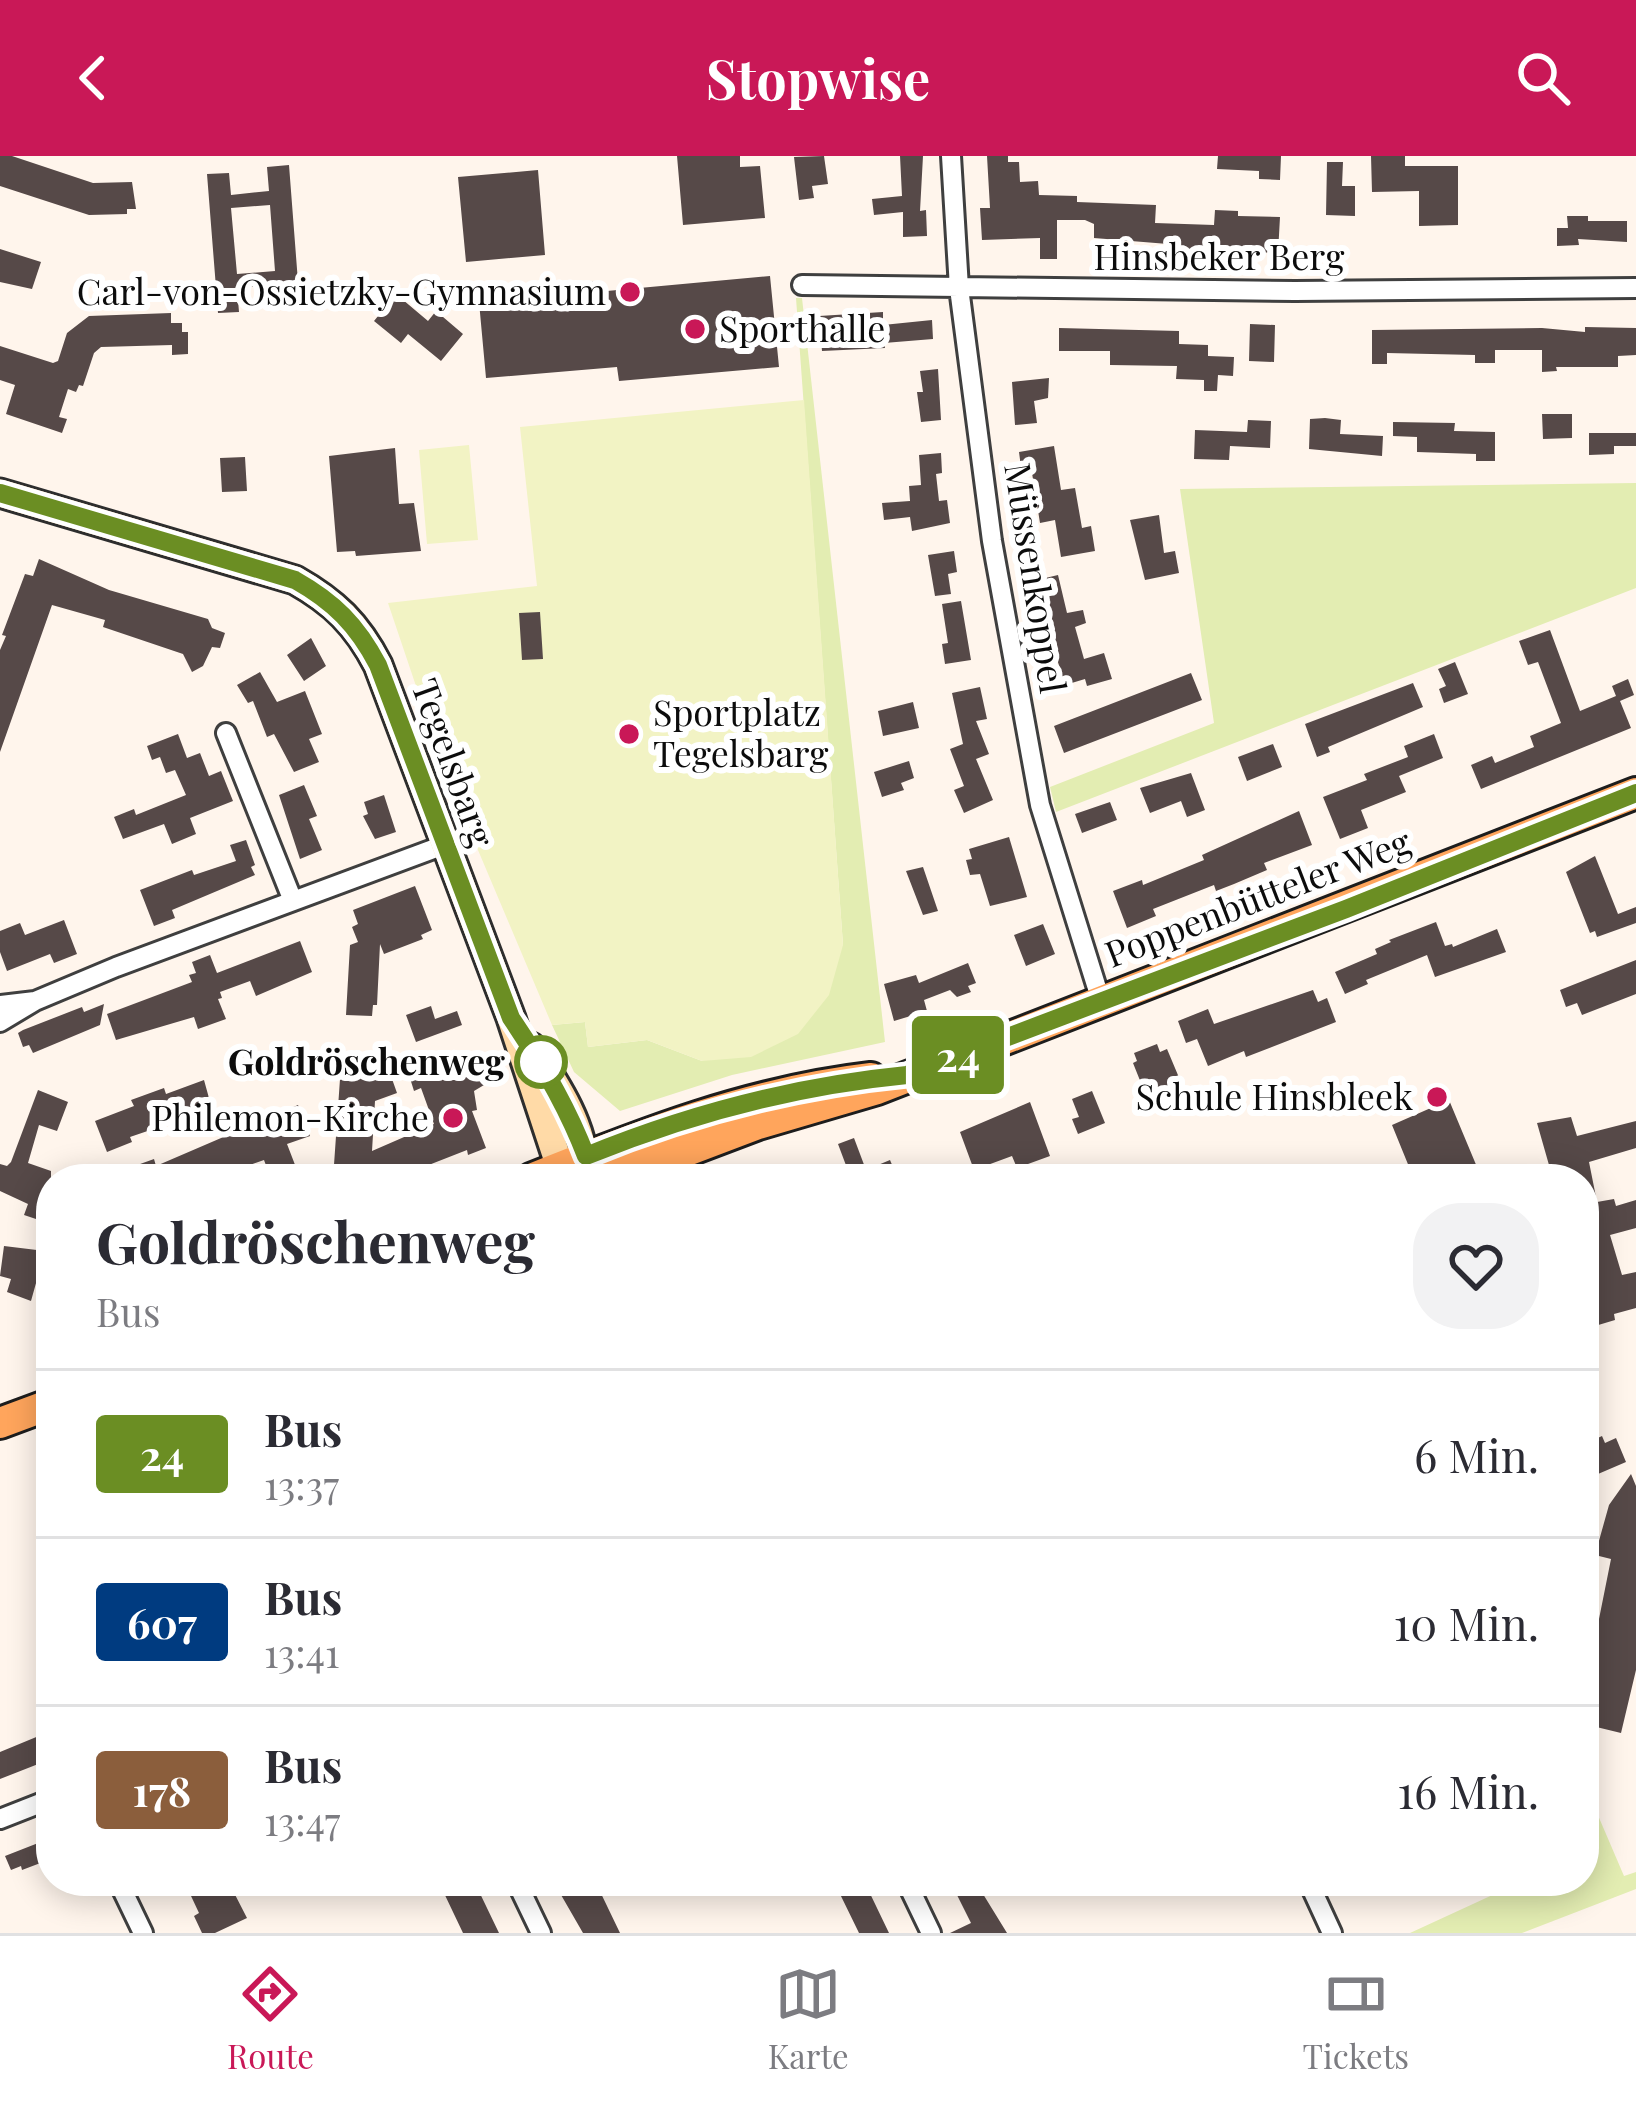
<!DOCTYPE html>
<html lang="de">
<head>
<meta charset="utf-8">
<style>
  :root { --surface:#fff; --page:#f2f2f3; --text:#2b2b33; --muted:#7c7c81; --line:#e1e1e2; --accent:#c91857 }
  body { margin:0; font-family:"Playfair Display",serif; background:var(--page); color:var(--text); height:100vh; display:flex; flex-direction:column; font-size:45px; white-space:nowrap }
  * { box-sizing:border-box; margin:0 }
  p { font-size:39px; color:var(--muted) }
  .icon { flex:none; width:66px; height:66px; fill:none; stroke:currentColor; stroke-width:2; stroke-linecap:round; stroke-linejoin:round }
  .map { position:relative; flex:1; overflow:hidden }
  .drawer { position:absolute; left:36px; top:1008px; width:1563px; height:732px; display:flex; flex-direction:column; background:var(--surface); border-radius:48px; box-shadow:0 6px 30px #0003 }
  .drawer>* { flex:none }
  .badge { padding:0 24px; border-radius:9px; font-size:42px; line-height:78px }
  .map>.badge { position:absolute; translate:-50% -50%; box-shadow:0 0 0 6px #fff }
  .round { display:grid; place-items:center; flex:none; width:126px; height:126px; border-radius:48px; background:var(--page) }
  .headline { display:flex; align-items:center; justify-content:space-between; height:204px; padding:0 60px }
  h1 { font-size:57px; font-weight:700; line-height:90px }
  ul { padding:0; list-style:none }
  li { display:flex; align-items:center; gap:36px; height:168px; padding:0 60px; border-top:3px solid var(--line) }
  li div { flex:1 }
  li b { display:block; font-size:45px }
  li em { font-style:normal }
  li .badge { min-width:132px; font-weight:700; text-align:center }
  header { display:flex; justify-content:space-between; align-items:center; height:156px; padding:0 60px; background:var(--accent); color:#fff; font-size:54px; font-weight:700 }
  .tabs { display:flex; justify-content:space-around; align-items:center; height:168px; border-top:3px solid var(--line); background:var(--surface); font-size:33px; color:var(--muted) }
  .tabs a { display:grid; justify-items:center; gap:6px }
  .tabs .current { color:var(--accent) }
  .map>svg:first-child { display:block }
</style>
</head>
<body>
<header><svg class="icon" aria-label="back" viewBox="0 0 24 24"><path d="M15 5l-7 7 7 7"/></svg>Stopwise<svg class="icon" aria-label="search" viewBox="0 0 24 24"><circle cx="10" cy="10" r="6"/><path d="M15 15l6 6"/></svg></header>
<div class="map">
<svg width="1636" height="1777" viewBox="0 0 1636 1777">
  <rect width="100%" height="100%" fill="#fff5ec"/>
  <path fill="#e3edb2" d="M796 142H802L885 886 732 919 620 955 574 916 552 869 585 866 588 891 647 884 702 905 843 789Z
    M1636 327V432L1056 656 1050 631 1214 567 1180 333Z
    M1588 1636 1624 1720 1636 1716V1733L1522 1777H1410L1499 1736 1495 1725H1584V1638Z"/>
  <path fill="#f2f3c4" d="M804 244 843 789 829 839 798 878 751 901 702 905 647 884 588 891 585 866 552 869 445 616 388 447 537 430 520 271Z
    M469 289 478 384 427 388 419 294Z"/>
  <path fill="#564948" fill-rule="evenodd" d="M0 0H12L93 27 132 26 136 53H127V58L89 59 0 30Z
    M677 0H740V11L760 10 765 62 683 69Z
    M824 0 828 28 812 30 814 42 799 44 794 1Z
    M900 0H923L920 55 926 54 927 80 903 81V56L874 59 872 43 902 40Z
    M987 0H1008V6H1019L1020 26 1038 25 1039 39 1077 40V46L1156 49 1155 67 1214 69 1215 54 1238 55V60L1280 61 1278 97 1171 93 1168 88 1094 82V68L1085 64H1057V103H1040V82L982 84 980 52H990Z
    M1218 0H1281L1280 24 1259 23V15L1217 13Z
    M1371 0H1405V10H1458V69L1419 70V35L1372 36Z
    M1327 6H1343L1342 30H1355V60L1326 59Z
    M289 9 300 152 278 153 276 129 237 132 239 156 218 157 207 18 229 17 231 39 269 35 267 11ZM270 49 275 115 237 118 231 52Z
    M538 14 545 99 466 106 458 21Z
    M1567 60H1588V65H1627V86L1578 83 1579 89 1557 90V72H1568Z
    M0 93 41 106 32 133 0 126Z
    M770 120 779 211 619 225 617 211 486 222 478 135 595 125 596 136Z
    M396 138 428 165 436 155 463 178 441 205 408 178 401 187 374 165Z
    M883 156V169L932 164 933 183 884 187 885 192 822 195 819 160Z
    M171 157V167H182V176H188V198L172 199V189L101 191 94 197 83 230 79 229 76 236 68 233 59 261 67 263 62 277 6 258 15 229 0 224V190L53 207 58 205 67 177 89 160Z
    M1250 168 1275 169 1274 206 1249 205Z
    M1585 171 1636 172V199L1618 200V211H1556L1557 215 1542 216V194H1495V207H1475V199L1387 197V208H1372V174L1542 172 1585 176Z
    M1059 172 1179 175V188L1208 189V200L1234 201 1233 220 1218 219 1217 235H1204V224L1176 223 1177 210 1110 209V195H1059Z
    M938 213 941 264 921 266 917 236H923L920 215Z
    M1049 222 1048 242 1034 245 1037 267 1015 269 1012 226Z
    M1542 258H1572V282L1543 283Z
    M1325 262 1341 264 1340 278 1383 280 1382 300 1309 293 1310 263Z
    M1248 264 1271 265 1270 292 1230 290 1229 304 1194 303 1195 274 1247 276Z
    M1393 266 1455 267 1454 275 1495 276V305H1476V298L1417 296V281L1393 280Z
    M1589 277H1636V290H1614V298L1589 299Z
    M1054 290 1061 334 1075 332 1082 372 1091 370 1095 395 1061 401 1055 364 1040 367 1032 317 1022 319 1019 296Z
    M395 292 399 348 414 347 421 395 356 400 355 395 337 396 329 300Z
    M941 297 942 317 936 318 939 345 947 344 950 367 912 375 910 361 884 364 882 347 910 345 909 330 921 329 919 299Z
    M245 301 247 335 222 336 220 302Z
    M1159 359 1164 397 1175 395 1179 417 1145 424 1130 364Z
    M954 395 957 416 948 418 951 438 935 440 928 399Z
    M39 403 109 434 208 463 212 472 225 477 220 492 212 491 203 510 192 516 183 498 103 471 105 464 52 449 0 596V494L6 480 2 479 25 418 33 420Z
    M1058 419 1067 457 1083 454 1086 467 1075 471 1084 503 1104 497 1112 523 1087 530 1085 523 1065 529 1053 490 1046 492 1038 465 1046 463 1037 424Z
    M961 445 971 504 945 508 942 488 948 487 942 448Z
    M540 456 543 503 522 504 519 457Z
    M1550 474 1580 555 1616 540 1612 530 1628 523 1634 539 1620 545 1631 572 1481 633 1471 609 1492 600 1495 607 1534 591 1530 580 1561 567 1538 506 1528 509 1519 485Z
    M311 482 326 510 304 525 287 499Z
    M1455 506 1468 538 1444 547 1439 533 1446 530 1438 513Z
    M260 516 277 546 305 535 322 578 309 583 319 606 294 616 274 578 267 581 253 545 248 547 237 529Z
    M1191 517 1202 544 1064 597 1054 570Z
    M1413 527 1423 551 1328 591 1330 596 1317 601 1305 568Z
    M980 531 987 563 976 565 989 598 976 603 993 644 964 657 954 634 964 630 950 593 963 588 952 537Z
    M913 546 919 572 883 580 878 555Z
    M178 578 187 602 200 597 209 620 221 615 233 645 190 662 196 678 172 688 164 668 123 683 114 661 134 653 136 659 186 639 175 614 166 617 160 601 152 604 147 590Z
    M1434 578 1443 602 1399 620 1406 636 1361 654 1368 672 1340 683 1323 641 1367 624 1364 618 1408 601 1404 590Z
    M1273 588 1282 611 1247 625 1238 601Z
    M909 605 914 622 901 627 904 634 882 641 874 616Z
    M1191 617 1205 654 1187 661 1181 645 1150 657 1140 632Z
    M304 629 317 660 309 663 322 694 300 703 279 639Z
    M384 639 396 676 375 683 363 660 368 658 364 646Z
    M1110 646 1117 664 1082 677 1075 658Z
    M1299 655 1312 689 1264 707 1267 714 1234 728 1216 735 1214 729 1153 753 1156 760 1127 772 1113 735 1142 724 1143 729 1204 704 1202 699Z
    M1009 681 1027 741 990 750 980 718 970 719 966 704 972 703 969 693Z
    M246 684 255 709 251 711 255 719 172 754 175 762 154 770 140 734 192 714 194 719 236 705 230 689Z
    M1595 700 1618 758 1636 751V767L1597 781 1595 775 1590 777 1566 716Z
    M923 711 938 755 923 759 906 715Z
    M415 730 432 774 421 779 423 783 384 798 380 788 377 849H373L372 860 346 859 350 789 358 786 352 771 358 768 353 754Z
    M64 764 77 798 54 807 50 798 7 815 0 796V775L20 767 25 779Z
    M1436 766 1445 790 1452 788 1453 791 1497 773 1506 796 1435 821 1427 799 1366 824 1368 828 1345 838 1335 816 1377 798 1375 793 1391 786 1389 784Z
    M1043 768 1055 798 1026 810 1014 779Z
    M300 785 312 816 256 840 250 825 220 836 222 842 218 843 226 863 198 873 194 861 116 884 107 858 192 826 189 819 196 817 192 806 210 799 217 817Z
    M1636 804V838L1582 859 1577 847 1566 851 1560 834Z
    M968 807 976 827 968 830 971 836 957 841 950 834 924 844 927 855 894 865 884 828 916 819 919 827Z
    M1313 834 1318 846 1327 842 1336 866 1246 901 1244 895 1208 910 1197 883 1186 887 1178 865 1208 853 1214 868Z
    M104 848 100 869 33 897 29 889 23 891 18 877 23 874 82 851 84 856Z
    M431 850 435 863 457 855 462 869 416 886 406 859Z
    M1157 888 1160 896 1167 893 1188 943 1153 957 1133 907 1137 905 1134 897Z
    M465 903 484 929 474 935 477 954 472 955 486 992 468 999 467 994 393 1023H333L340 923 386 906 397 937 375 945 372 995 434 968 421 932 414 935 409 919Z
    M204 924 212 953 130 981 132 986 107 996 95 965 134 950 131 944 164 932 166 938Z
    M38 934 68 946 57 975 39 969 28 1007 51 1015V1068L24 1059 28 1048 0 1035V1008L7 1010 11 1006Z
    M1092 935 1105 967 1078 978 1072 963 1079 961 1072 943Z
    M1449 944 1482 1023H1414L1392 969Z
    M1030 946 1050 1000 1017 1012 1012 1000 974 1014 960 976Z
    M298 949 310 980 287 988 297 1014 289 1017 291 1023H271L264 1004 211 1023H127L132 1020 129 1012 154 1003 156 1010Z
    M1571 961 1577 980 1636 965V992L1589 1006 1597 1046 1614 1043 1616 1050 1636 1044V1072L1610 1079 1622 1119 1636 1116V1152L1614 1158 1615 1164 1595 1170 1584 1131V1023H1548L1549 1009 1537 967Z
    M854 982 866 1014 890 1004 898 1023H844L850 1020 838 988Z
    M4 1090 45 1095 31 1145 7 1136 11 1123 0 1120Z
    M1602 1280 1605 1287 1616 1282 1626 1306 1584 1324V1295L1589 1293 1587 1287Z
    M1631 1318 1636 1330V1514L1621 1577 1584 1568V1538L1611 1403 1595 1399 1609 1349Z
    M46 1577 51 1603 0 1623V1596Z
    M51 1682V1703L22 1714 21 1710 11 1714 5 1700Z
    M184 1725H228L247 1762 215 1777H202L194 1760 199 1757Z
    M452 1725H474L499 1777H463L443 1735 454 1729Z
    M553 1725H595L620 1777H583Z
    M844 1725H864L889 1777H859L839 1736 848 1732Z
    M950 1725H975L1007 1777H950L971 1767Z"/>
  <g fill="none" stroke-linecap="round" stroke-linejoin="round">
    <g stroke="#3f3f3f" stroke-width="24">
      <path id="street" d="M951 0 959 132 992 385 1040 649 1101 845
        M802 129 1295 135 1636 132
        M226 577 293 745
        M0 849 35 845
        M0 866 35 845 116 811 444 689
        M0 1663 51 1643
        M118 1725 143 1777
        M516 1725 541 1777
        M906 1725 931 1777
        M1308 1725 1332 1777"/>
    </g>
    <g stroke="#2e2e2e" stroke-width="33">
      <path id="secondary" d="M0 337 295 424C334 446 357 468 378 509L511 862 560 1011 569 1023
        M531 891C554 925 589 977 583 1019"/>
    </g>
    <g stroke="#1d1d1d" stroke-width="36">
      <path id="primary" d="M531 1023C643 978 750 936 871 922
        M613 1023 758 968 877 933 1636 637
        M0 1267 51 1248"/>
    </g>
    <use href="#street" stroke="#fff" stroke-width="18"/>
    <use href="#secondary" stroke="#ffdaa7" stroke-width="27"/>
    <use href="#primary" stroke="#ffa55c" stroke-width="30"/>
  </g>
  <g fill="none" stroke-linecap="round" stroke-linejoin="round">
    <g stroke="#fff" stroke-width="27">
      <path id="line" d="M0 337 295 424C334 446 357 469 378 509L511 862C541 906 567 950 586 1000 691 957 794 930 907 919L1346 753 1636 637"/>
    </g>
    <use href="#line" stroke="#6b8e23" stroke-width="18"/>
  </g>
  <g fill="#c91857" stroke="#fff" stroke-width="4.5">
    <circle cx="630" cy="136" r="12"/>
    <circle cx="695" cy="173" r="12"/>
    <circle cx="629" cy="578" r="12"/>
    <circle cx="1437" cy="941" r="12"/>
    <circle cx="453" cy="962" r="12"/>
  </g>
  <circle fill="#fff" stroke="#6b8e23" stroke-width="6" cx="541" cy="906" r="24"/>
  <g text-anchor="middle" stroke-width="12" stroke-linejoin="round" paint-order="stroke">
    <g font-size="36" fill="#0c0c0c" stroke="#fff">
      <text x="1219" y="114">Hinsbeker Berg</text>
      <text transform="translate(1035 422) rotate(81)" y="13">Müssenkoppel</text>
      <text transform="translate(453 607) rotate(70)" y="13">Tegelsbarg</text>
      <text transform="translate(1258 742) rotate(-21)" y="13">Poppenbütteler Weg</text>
    </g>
    <g font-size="36" fill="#0c0c0c" stroke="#fff" text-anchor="end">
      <text x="606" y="149">Carl-von-Ossietzky-Gymnasium</text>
      <text x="719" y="186" text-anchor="start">Sporthalle</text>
      <text x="653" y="570" text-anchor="start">Sportplatz<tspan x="653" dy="41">Tegelsbarg</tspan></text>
      <text x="1413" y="954">Schule Hinsbleek</text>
      <text x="429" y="975">Philemon-Kirche</text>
    </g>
    <g font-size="36" font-weight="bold" fill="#0c0c0c" stroke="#fff" text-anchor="end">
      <text x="505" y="919">Goldröschenweg</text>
    </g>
  </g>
</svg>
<b class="badge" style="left:958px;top:899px;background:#6b8e23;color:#fff">24</b>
<section class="drawer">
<div class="headline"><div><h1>Goldröschenweg</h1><p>Bus</p></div><a class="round"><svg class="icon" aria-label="heart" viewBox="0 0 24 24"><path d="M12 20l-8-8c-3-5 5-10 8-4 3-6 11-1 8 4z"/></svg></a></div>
<ul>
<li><span class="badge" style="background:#6b8e23;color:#fff">24</span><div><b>Bus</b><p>13:37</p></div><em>6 Min.</em></li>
<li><span class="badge" style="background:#003b80;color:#fff">607</span><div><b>Bus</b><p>13:41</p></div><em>10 Min.</em></li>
<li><span class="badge" style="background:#8b5e3c;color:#fff">178</span><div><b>Bus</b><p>13:47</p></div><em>16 Min.</em></li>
</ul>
</section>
</div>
<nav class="tabs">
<a class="current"><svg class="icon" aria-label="directions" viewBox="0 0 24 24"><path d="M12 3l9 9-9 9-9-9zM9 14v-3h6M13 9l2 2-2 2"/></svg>Route</a>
<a><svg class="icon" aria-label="map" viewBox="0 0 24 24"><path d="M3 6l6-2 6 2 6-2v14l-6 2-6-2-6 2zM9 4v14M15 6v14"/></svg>Karte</a>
<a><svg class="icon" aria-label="tickets" viewBox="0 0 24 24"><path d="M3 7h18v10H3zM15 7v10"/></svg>Tickets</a>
</nav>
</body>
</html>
